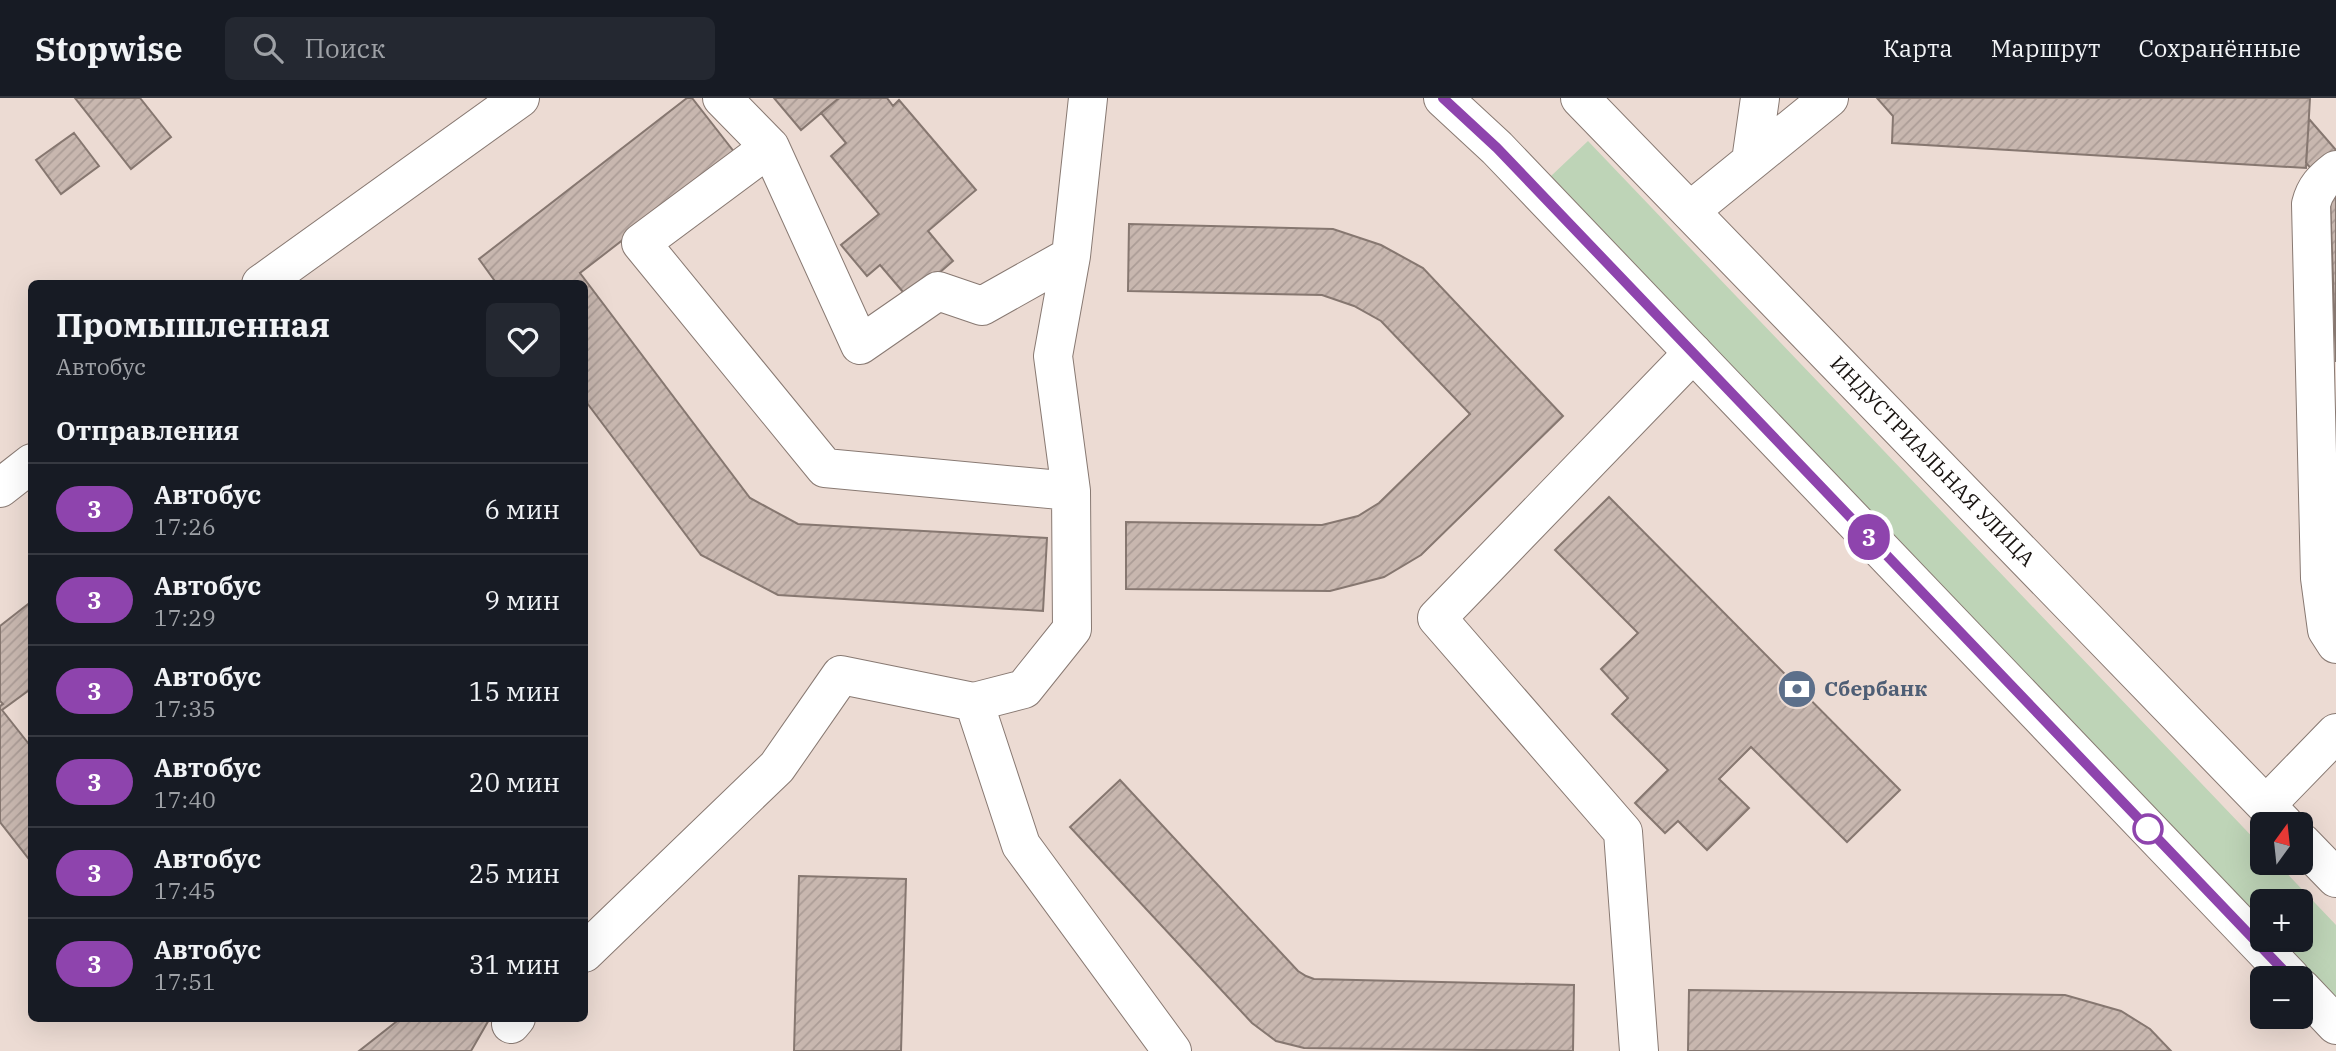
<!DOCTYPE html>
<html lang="ru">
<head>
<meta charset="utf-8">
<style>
  :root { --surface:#171b24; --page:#242831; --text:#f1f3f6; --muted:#9ea1a6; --line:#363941 }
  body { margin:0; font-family:"IBM Plex Serif",serif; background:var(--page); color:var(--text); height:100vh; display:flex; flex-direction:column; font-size:26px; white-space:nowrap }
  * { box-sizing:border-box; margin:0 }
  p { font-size:23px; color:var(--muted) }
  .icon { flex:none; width:38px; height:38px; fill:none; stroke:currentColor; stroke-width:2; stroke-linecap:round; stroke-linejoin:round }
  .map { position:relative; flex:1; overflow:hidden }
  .details { position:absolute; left:28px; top:182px; width:560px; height:742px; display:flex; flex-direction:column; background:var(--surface); border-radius:10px; box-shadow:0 7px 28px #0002 }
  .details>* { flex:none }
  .badge { padding:0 14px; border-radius:23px; font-size:24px; line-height:46px }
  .needle { width:46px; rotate:15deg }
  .tools { position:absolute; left:2250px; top:714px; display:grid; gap:14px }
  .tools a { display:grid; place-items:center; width:63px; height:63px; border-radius:10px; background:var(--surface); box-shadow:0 7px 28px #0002; font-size:35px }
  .map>.badge { position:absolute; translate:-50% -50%; box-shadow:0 0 0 4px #fff }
  h2 { padding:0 28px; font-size:26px; line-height:63px }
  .round { display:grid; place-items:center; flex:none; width:74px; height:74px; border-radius:10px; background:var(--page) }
  .headline { display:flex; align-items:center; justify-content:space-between; height:119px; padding:0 28px }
  h1 { font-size:33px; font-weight:700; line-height:52px }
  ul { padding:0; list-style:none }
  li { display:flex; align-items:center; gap:21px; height:91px; padding:0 28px; border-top:2px solid var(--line) }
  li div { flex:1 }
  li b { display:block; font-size:26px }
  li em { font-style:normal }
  li .badge { min-width:77px; font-weight:700; text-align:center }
  header { display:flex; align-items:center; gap:42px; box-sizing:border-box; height:98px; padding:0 35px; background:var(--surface); border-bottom:2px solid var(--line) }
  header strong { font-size:33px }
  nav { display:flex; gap:38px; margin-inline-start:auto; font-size:24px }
  .search { width:490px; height:63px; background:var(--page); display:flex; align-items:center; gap:18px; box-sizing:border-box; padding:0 24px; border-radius:10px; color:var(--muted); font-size:26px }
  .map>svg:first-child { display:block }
</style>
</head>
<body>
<header>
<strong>Stopwise</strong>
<div class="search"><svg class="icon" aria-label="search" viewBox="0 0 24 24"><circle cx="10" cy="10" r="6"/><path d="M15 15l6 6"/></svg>Поиск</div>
<nav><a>Карта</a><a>Маршрут</a><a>Сохранённые</a></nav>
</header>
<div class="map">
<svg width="2336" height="953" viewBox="0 0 2336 953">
  <defs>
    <pattern id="building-hatch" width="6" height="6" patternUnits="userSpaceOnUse" patternTransform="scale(1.75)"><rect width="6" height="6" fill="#c8b7af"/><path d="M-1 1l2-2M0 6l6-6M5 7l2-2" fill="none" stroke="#ab9c96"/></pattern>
  </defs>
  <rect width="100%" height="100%" fill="#ecdbd3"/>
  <path fill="#bed4b7" d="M1588 43 2263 750V765H2277L2336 827V903L2278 842H2301V803H2263V826L1551 78Z"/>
  <path fill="url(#building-hatch)" stroke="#867770" stroke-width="2" d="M75 0H140L171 39 131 71Z
    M687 0H692L735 55 580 175 750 400 798 426 1047 440 1043 513 778 497 701 457 584 301V186H497L479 161Z
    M774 0H839L801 32Z
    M839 0H887L893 8 899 2 976 92 928 133 953 163 909 201 880 167 867 178 841 147 879 116 831 58 846 45 821 15Z
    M1877 0H2310L2306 70 1892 45 1893 18Z
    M2309 21 2336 52V98L2306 65Z
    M74 35 99 68 61 96 36 62Z
    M2330 100H2336V264Z
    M1129 126 1333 131 1381 147 1423 170 1563 318 1421 457 1384 479 1330 493 1126 491V424L1322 427 1358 418 1379 405 1470 316 1381 223 1354 208 1322 197 1128 193Z
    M1609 399 1900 692 1847 744 1751 649 1719 681 1749 710 1707 752 1678 723 1665 735 1635 705 1668 672 1612 616 1628 600 1601 571 1638 535 1555 452Z
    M32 503V590L2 612 32 650V765L0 724V608L3 606 0 603V528Z
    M1120 682 1298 873 1306 878 1314 881 1574 887 1573 953 1304 950 1276 943 1252 925 1070 729Z
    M799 778 906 781 901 953H794Z
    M1689 892 2065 897 2121 913 2150 931 2171 953H1688Z
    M401 920H490L471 953H359Z"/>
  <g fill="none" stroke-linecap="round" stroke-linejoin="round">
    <g stroke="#887972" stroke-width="40">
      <path id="minor" d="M722 0 770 49
        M1088 0 1071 158 982 208 938 193 860 247 770 49 641 145 825 370 1071 393 1072 531 1024 591 974 604 1021 747 1172 953
        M1751 63 1760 0
        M2336 72C2323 82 2315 90 2311 106L2320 480 2327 532 2336 546
        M1690 113 1829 0
        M1071 158 1053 258 1071 393
        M261 186 520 0
        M0 390 32 365
        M2266 707 2336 635
        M584 855 777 669 841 577 974 604
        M511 926 516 920
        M1639 953 1623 734 1437 520 1693 255"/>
    </g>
    <g stroke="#887972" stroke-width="40">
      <g id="major">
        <path d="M1443 0 1497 50 2291 880"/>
        <path id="s1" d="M1580 0 2284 726"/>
        <path d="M2301 744 2336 780"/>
        <path d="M2301 890 2336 927"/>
      </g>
    </g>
    <use href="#minor" stroke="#fff" stroke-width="38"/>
    <use href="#major" stroke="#fff" stroke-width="38"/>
  </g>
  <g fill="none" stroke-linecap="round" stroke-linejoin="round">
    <g stroke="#fff" stroke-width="16">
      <path id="line" d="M1443 0 1497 50 2291 880"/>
    </g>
    <use href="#line" stroke="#8e44ad" stroke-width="10"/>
  </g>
  <defs>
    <g id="bank-disc" transform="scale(2.0125)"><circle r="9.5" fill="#5c6f8a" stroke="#ecdbd3"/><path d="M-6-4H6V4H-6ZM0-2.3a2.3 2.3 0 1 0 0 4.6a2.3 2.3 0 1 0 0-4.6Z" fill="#fff"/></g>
  </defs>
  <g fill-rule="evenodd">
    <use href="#bank-disc" x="1797" y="591"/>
  </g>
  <circle fill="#fff" stroke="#8e44ad" stroke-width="3.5" cx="2148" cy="731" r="14"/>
  <g text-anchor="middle" stroke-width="7" stroke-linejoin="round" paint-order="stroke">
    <g font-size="21" fill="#181310" stroke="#ecdbd3">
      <text dy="7" stroke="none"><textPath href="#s1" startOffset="506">ИНДУСТРИАЛЬНАЯ УЛИЦА</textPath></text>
    </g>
    <g font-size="21" font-weight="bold" fill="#4e5e75" stroke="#ecdbd3" text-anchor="start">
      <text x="1824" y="598">Сбербанк</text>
    </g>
  </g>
</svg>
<div class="tools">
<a><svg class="needle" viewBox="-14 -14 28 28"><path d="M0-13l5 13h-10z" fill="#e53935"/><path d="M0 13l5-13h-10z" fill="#9ea1a6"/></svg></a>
<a>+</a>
<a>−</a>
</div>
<b class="badge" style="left:1869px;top:439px;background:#8e44ad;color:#fff">3</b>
<section class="details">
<div class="headline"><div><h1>Промышленная</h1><p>Автобус</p></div><a class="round"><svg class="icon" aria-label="heart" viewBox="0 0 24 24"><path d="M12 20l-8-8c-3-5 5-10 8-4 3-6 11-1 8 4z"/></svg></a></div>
<h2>Отправления</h2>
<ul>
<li><span class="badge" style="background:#8e44ad;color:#fff">3</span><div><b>Автобус</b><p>17:26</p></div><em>6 мин</em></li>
<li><span class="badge" style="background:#8e44ad;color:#fff">3</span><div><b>Автобус</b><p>17:29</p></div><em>9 мин</em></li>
<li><span class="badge" style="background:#8e44ad;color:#fff">3</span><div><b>Автобус</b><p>17:35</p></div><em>15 мин</em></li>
<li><span class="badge" style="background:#8e44ad;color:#fff">3</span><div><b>Автобус</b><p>17:40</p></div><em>20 мин</em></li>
<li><span class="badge" style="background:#8e44ad;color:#fff">3</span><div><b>Автобус</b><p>17:45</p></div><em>25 мин</em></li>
<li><span class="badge" style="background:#8e44ad;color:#fff">3</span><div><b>Автобус</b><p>17:51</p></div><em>31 мин</em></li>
</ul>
</section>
</div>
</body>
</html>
